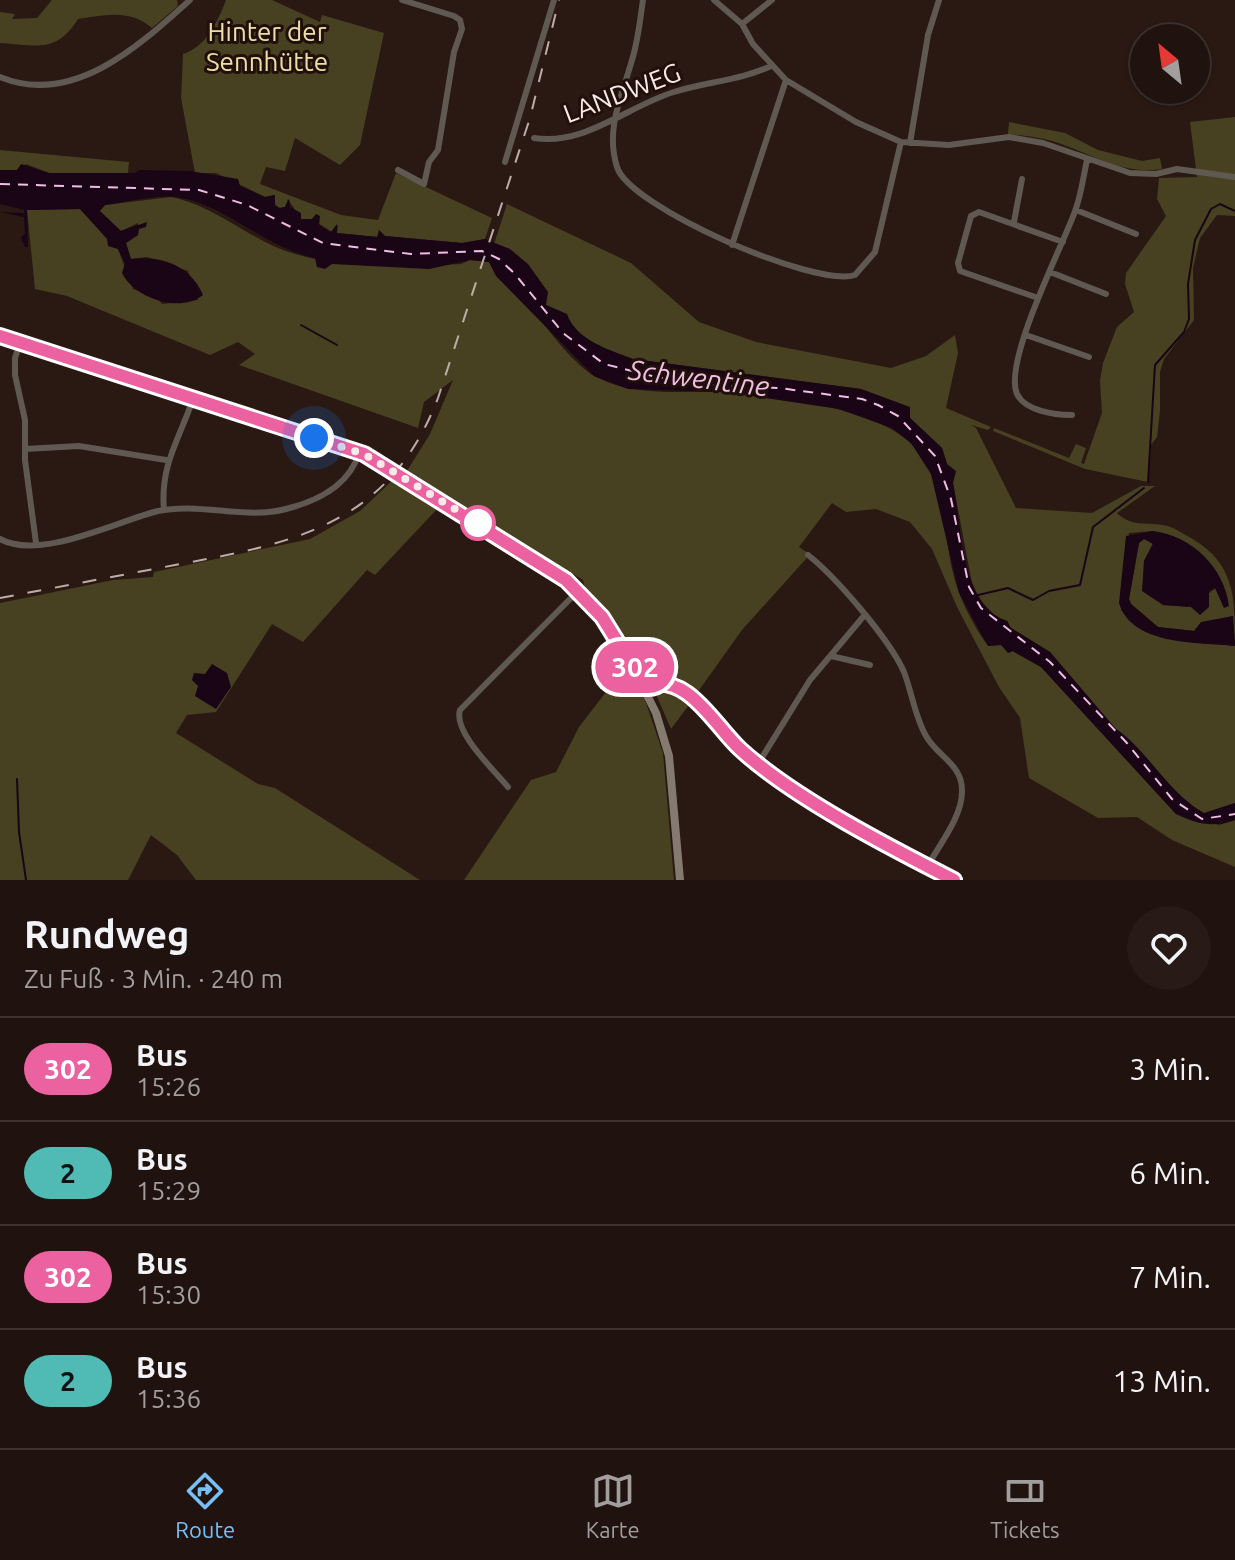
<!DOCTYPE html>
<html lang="de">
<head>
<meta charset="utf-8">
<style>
  :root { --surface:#20120e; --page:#281b17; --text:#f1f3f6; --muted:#a29e9e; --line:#3d322e; --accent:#76c0f7 }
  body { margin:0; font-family:Ubuntu,sans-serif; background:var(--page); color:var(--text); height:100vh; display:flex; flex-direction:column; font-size:30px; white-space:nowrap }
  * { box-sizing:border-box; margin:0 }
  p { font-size:26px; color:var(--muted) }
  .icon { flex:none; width:44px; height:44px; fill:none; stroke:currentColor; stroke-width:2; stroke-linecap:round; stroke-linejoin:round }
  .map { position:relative; height:880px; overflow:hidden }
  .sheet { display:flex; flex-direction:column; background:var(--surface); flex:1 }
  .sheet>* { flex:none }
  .badge { padding:0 16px; border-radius:26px; font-size:28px; line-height:52px }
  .needle { width:52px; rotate:331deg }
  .tools { position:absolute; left:1130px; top:24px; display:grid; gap:16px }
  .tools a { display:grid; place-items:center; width:80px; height:80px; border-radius:50%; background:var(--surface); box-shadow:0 2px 6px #0004,0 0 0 2px var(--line); font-size:40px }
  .you { position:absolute; width:40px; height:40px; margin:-20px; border:6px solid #fff; border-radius:50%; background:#1a73e8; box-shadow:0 0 0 12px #1a73e833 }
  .map>.badge { position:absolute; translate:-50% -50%; box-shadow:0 0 0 4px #fff }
  .round { display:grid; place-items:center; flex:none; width:84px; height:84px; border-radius:42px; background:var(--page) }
  .summary { display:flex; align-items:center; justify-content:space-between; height:136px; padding:0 24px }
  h1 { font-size:38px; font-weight:700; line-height:60px }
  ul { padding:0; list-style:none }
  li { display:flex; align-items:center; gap:24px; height:104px; padding:0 24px; border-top:2px solid var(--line) }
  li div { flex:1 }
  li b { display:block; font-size:30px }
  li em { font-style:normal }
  li .badge { min-width:88px; font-weight:700; text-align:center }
  .tabs { display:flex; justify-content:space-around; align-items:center; height:112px; border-top:2px solid var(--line); background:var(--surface); font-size:22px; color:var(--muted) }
  .tabs a { display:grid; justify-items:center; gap:4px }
  .tabs .selected { color:var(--accent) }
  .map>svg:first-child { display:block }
</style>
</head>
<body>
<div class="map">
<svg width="1235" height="880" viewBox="0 0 1235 880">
  <rect width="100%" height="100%" fill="#2a1813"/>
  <path fill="#474122" d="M52 0H177L178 6 152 28C130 9 105 15 78 19 56 54 37 45 0 43V12L15 14 12 19 37 18Z
    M226 0H272L320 22 322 15 384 33 360 145 340 165 295 138 285 171 266 167 260 184 341 215 378 220 396 173 492 218 485 239 462 243 385 236 379 230 378 237 337 233 338 225 332 232 312 219H301L288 199 285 207 280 208 275 205 274 195 265 197 216 173H195L181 98 183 54C206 47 218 21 226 0Z
    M1235 117V216L1217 215 1200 238 1193 268 1194 320 1164 359 1160 372V411L1157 437 1151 445 1148 482 1085 469 993 431 994 428 1069 458 1076 444 1086 448 1081 463 1084 464 1102 413 1100 381 1103 363 1117 327 1134 312 1125 284 1126 273 1166 216 1157 199 1159 178 1197 177 1190 122Z
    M1009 122 1065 133 1098 150 1142 161 1160 158 1162 169C1126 175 1097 157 1064 145 1046 138 1027 136 1008 134Z
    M0 150 129 162 128 173H49L26 164 17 170H0Z
    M171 197C217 206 250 241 295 254 350 270 405 266 461 264L470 260 489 262C500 284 521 297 537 316 554 336 573 364 596 377 635 397 679 391 722 392 769 392 872 409 907 440 943 471 943 527 952 569 958 596 972 624 988 646L1001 645 1041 667 1176 814 1219 825 1235 820V867L1172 840 1137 817 1098 818 1029 778 1020 718 999 687 957 607 932 549 910 522 876 509 846 512 832 503 799 547 808 553 806 559 742 630 697 693 648 670 609 613 585 589 583 580 405 474 430 434 453 380 424 402 418 428 239 365 255 354 238 342 210 355 67 296 35 289 27 210 80 209 118 249 133 289 156 297 162 304 198 300 188 271 147 257 131 259 126 243 138 235V223L121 231 99 211 105 205Z
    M507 204 631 263 699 322 756 342 891 368 926 356 955 335 958 353 946 408 991 427 988 430 971 425 976 428 1016 508 1092 513 1141 486H1155L1117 513C1132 527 1144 522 1163 525 1173 526 1183 534 1191 538 1234 563 1235 595 1235 641L1232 616 1195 631 1158 627 1131 604 1129 599 1139 543 1144 539 1153 543 1144 561 1163 605 1191 607 1216 588 1224 608 1228 598 1153 531 1129 533 1121 610C1156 646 1187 640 1235 646V803L1203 814C1166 791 1149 752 1115 728L1050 652 1011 628 1007 621 993 616 974 594 953 483 942 448 910 418 903 405 861 389 633 359C609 350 576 340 566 314L546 305 494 244Z
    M394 479 439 507 375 575 367 570 303 642 272 624 216 712 187 715 176 733 258 784 275 788 420 880H196L177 855 151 835 128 880H0V603L113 580 153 577 154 572 310 539 360 511Z
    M626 666 645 700 663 753 674 880H464L531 780 556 772 579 727Z
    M663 687 680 690 692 701 671 729 655 692Z"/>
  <path fill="#190515" d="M21 164 49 173H135L140 170 190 171 238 179 240 186 265 197 275 195V205L279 208 285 207 289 199 290 207 301 213V219H312L316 214 320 216 319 225 331 232 337 224V233L377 237 379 230 385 236 462 243 485 239 510 249 528 264 548 292 546 305 567 314C576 340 609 350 633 359L861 389 910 407V418L942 448 947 464 956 471 953 483C962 526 960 604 1007 621L1011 628 1050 652 1115 728C1149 752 1167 792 1204 813L1235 803V820C1212 828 1197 824 1176 814L1041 667 1013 651 1008 653 1001 645 988 646 959 593 931 474 911 443 892 428 839 409 726 392 628 389 594 376 496 276 489 262 470 260 429 269 332 264 325 269 317 267 315 258C264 248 222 201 173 197 152 195 126 202 105 205L100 211 121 231 147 222 146 227 139 229 138 235 126 243 131 259C162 255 191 266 203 295 180 314 134 298 122 273L125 263 118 249 108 246 107 239 80 209 27 210 28 247H25L21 238 25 233 24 217 0 212 24 213V210L0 204V170H17Z
    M1153 531C1192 536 1224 567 1229 606L1224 608 1215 588 1209 591V607L1200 615 1191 607 1163 605 1142 591 1144 561 1153 544 1144 539 1139 543 1129 599 1131 604 1158 627 1194 631 1201 622 1233 616 1235 646C1198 642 1132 646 1119 603L1126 536Z
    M212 664 227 673 231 687 216 709 195 696 198 686 192 680 194 673 205 674Z"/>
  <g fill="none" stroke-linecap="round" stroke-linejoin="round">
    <path stroke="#190515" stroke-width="2" d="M301 325 337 345
      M1148 482 1155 365 1184 332 1189 319 1188 284 1195 240 1211 209 1220 204 1235 211
      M974 596 1008 588 1033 600 1049 591 1080 585 1093 527 1144 488
      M17 779 19 832 26 880"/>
    <path stroke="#f0bde4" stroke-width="2" stroke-dasharray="10 8" stroke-linecap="butt" d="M0 184 199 190 247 205 323 243 411 254 482 251 499 259 515 274 563 333 604 364 656 377 709 385 779 388 862 399 878 405 898 416 935 456 951 499 969 587 981 608 1050 662 1126 742 1172 799 1202 819 1235 814"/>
    <path stroke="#5f5952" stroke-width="6" d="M643 0C640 20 638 41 632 60 622 96 605 129 617 167 629 207 815 288 855 275L875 252 901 142
      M714 0 742 24 753 44 786 80 856 122 901 142 949 145 1009 137 1043 143 1130 173 1156 174 1177 169 1235 177
      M742 24 772 0
      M0 77C73 107 139 46 190 0
      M534 138C585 146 628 106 674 92 705 82 742 80 771 66
      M910 143 928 35 939 0
      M505 162 554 0
      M398 170 424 184 429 162 438 150 454 52 462 29 460 20 454 16 402 0
      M1076 210 1136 234
      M1014 222 1022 179
      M732 245 786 80
      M1050 272 1106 294
      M1038 298 960 271 958 263 971 216 979 212 1063 242
      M1026 335 1089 357
      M20 343 15 358V375L25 420V460L36 543
      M1072 415C1055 415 1025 411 1017 394 1003 362 1061 249 1074 214 1081 197 1083 178 1087 160
      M25 449 79 446 166 460
      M164 510C160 465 179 440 193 399
      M0 539C40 561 117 521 158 511 200 502 245 520 286 509 318 501 349 486 359 453
      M808 555C836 577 890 640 904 672 912 693 915 717 926 736 937 756 962 764 962 790 963 816 939 845 927 867
      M831 656 870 665
      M758 764 810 680 863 617
      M508 787C494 770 453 732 460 710L578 591"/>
    <path stroke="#857a6f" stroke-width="8" d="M0 336 364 454 566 580 602 617 621 643 656 713 669 756 680 880
      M645 686 664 683 679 687 739 748 775 777 954 880"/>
    <path stroke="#bcada9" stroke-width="2" stroke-dasharray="14 14" stroke-linecap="butt" d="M0 598C58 587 117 576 175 565 295 543 389 525 438 398L530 118 559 0"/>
  </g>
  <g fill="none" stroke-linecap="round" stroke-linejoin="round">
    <g stroke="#fff" stroke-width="18">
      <path id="line" d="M0 336 364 454 566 580 602 617 645 686C687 671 714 725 740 749 792 797 889 847 954 880"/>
    </g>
    <use href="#line" stroke="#ec619f" stroke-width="12"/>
    <path stroke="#f8ebe7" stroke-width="8" stroke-dasharray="0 14.4" d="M314 438 364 454 478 523"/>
  </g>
  <circle fill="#fff" stroke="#ec619f" stroke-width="4" cx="478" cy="523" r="16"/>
  <g text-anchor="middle" stroke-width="6" stroke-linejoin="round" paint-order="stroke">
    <g font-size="26" fill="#ebe0a4" stroke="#200f0a">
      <text x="267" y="41">Hinter der<tspan x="267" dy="30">Sennhütte</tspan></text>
    </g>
    <g font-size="26" fill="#f8ebe7" stroke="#200f0a">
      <text transform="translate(622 93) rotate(-21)" y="9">LANDWEG</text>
    </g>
    <g font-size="28" font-style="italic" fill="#f0bde4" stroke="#200f0a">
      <text transform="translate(699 378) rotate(7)" y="10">Schwentine</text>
    </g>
  </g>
</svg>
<div class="tools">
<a><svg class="needle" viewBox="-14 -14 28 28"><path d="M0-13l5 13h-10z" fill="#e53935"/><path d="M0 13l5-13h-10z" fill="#a29e9e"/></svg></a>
</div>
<div class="you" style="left:314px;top:438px"></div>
<b class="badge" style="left:635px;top:667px;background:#ec619f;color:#fff">302</b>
</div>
<section class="sheet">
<div class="summary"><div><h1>Rundweg</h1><p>Zu Fuß · 3 Min. · 240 m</p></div><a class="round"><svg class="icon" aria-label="heart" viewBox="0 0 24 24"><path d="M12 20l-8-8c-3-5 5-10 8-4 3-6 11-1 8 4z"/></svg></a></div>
<ul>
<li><span class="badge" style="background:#ec619f;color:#fff">302</span><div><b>Bus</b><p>15:26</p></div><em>3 Min.</em></li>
<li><span class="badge" style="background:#50bbb4;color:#111">2</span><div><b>Bus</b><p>15:29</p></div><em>6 Min.</em></li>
<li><span class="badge" style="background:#ec619f;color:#fff">302</span><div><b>Bus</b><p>15:30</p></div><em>7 Min.</em></li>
<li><span class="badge" style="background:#50bbb4;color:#111">2</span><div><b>Bus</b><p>15:36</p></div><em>13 Min.</em></li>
</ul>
</section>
<nav class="tabs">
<a class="selected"><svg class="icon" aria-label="directions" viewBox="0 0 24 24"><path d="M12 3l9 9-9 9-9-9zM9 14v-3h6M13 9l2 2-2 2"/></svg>Route</a>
<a><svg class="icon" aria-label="map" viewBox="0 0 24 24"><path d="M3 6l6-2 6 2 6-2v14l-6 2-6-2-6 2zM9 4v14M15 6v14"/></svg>Karte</a>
<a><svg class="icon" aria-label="tickets" viewBox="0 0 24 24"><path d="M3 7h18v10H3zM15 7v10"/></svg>Tickets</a>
</nav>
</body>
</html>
